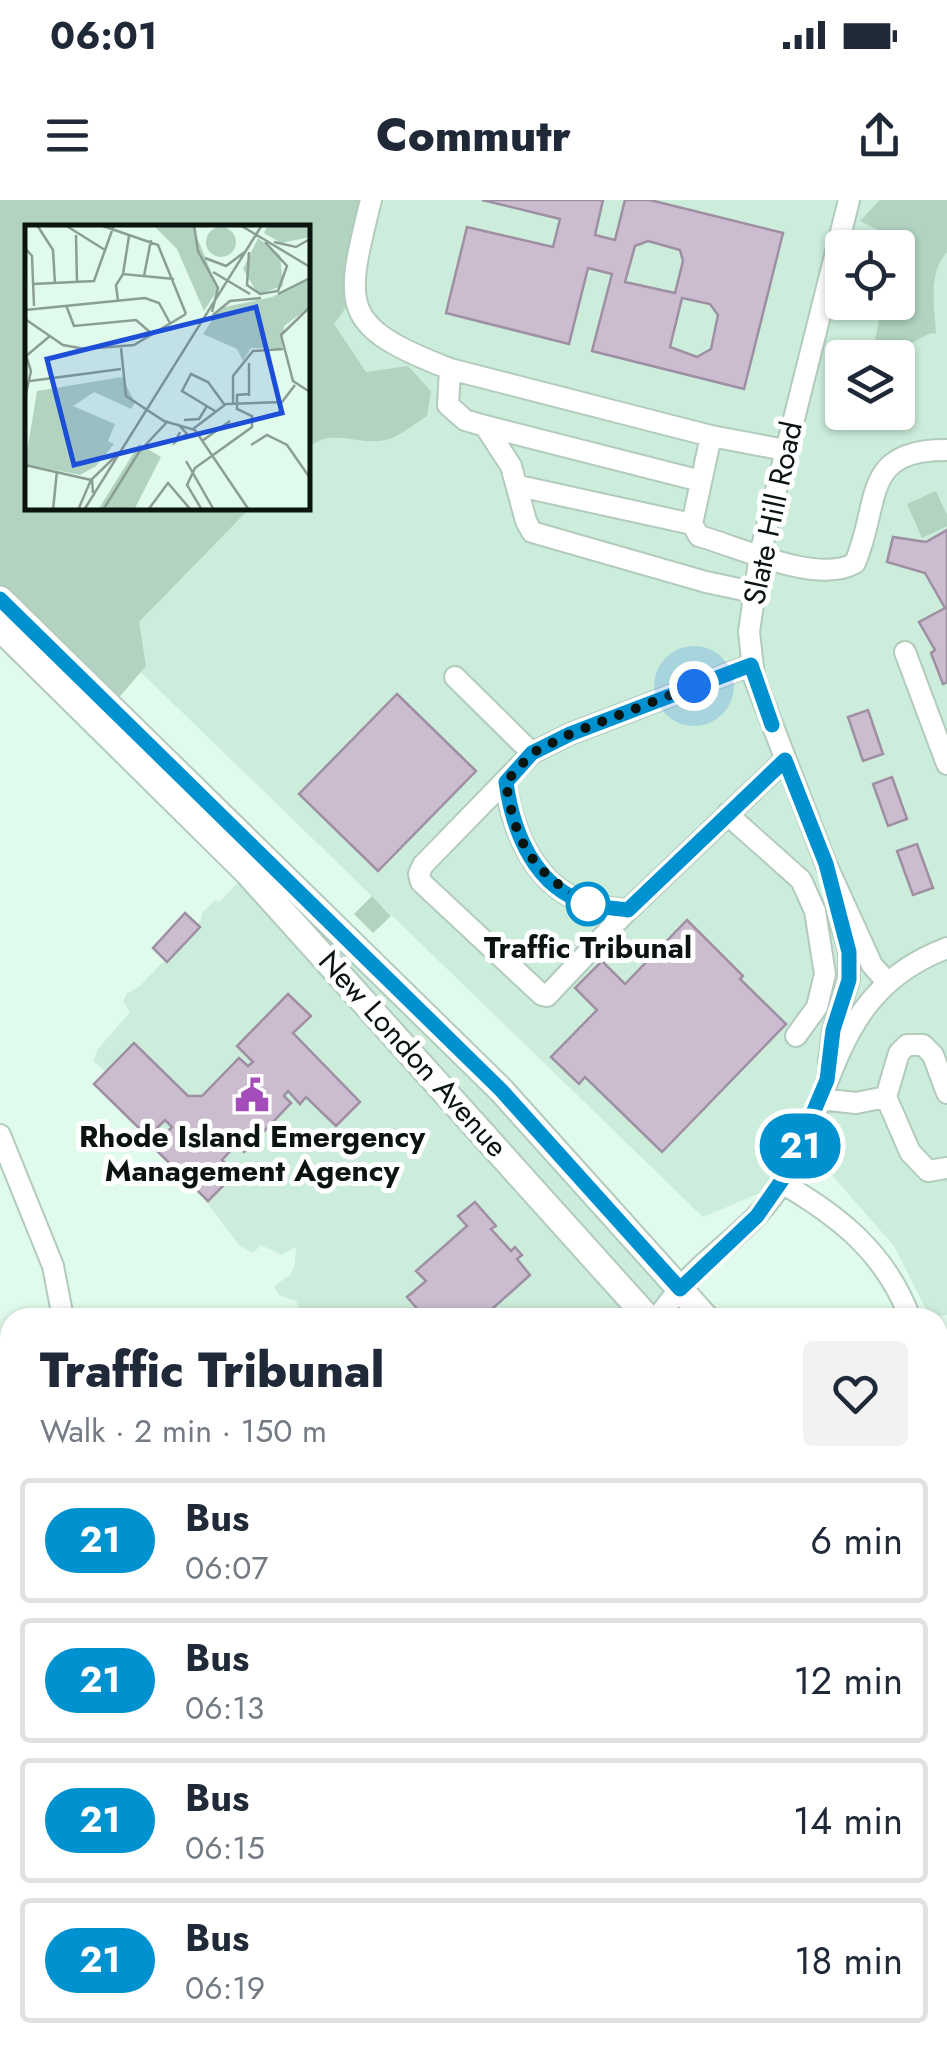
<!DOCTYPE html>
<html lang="en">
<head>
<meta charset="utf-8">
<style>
  :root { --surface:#fff; --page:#f2f2f3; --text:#1f2937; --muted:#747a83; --line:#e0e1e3 }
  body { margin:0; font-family:Jost,sans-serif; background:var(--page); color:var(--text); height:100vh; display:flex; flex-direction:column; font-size:38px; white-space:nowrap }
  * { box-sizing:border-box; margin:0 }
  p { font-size:32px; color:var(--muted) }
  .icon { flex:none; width:55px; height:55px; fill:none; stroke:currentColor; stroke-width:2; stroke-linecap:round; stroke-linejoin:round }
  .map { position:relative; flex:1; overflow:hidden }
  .details { position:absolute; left:0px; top:1108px; width:948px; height:752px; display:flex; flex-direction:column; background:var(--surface); border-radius:30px 30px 0 0; box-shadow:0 2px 8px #0004 }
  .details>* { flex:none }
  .badge { padding:0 20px; border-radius:32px; font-size:35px; line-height:65px }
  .controls { position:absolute; left:825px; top:30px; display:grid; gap:20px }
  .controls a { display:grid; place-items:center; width:90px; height:90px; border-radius:10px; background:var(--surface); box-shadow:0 2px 8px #0004; font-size:50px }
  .you { position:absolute; width:50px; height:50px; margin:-25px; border:8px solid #fff; border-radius:50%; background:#1a73e8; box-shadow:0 0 0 15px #1a73e833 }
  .map>.badge { position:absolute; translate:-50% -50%; box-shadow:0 0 0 5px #fff }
  .round { display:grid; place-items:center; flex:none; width:105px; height:105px; border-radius:10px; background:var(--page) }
  .headline { display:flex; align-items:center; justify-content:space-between; height:170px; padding:0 40px }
  h1 { font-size:48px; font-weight:800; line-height:75px }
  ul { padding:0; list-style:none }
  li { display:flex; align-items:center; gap:30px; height:125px; margin:0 20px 15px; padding:0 20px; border:5px solid var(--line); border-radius:10px }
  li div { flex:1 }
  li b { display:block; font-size:38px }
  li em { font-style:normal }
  li .badge { min-width:110px; font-weight:700; text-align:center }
  .status { display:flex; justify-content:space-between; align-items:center; height:70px; padding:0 50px; background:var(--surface); direction:ltr }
  .status svg { height:28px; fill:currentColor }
  header { display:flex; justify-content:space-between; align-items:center; height:130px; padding:0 40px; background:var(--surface); font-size:45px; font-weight:800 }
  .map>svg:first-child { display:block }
</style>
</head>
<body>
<div class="status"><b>06:01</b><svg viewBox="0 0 49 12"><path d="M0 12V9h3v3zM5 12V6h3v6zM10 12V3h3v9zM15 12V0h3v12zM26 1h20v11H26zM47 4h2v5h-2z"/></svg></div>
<header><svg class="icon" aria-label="menu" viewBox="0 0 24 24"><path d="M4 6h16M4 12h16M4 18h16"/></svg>Commutr<svg class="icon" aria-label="share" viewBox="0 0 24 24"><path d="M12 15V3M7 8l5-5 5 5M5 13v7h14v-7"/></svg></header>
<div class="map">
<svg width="947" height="1859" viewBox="0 0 947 1859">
  <rect width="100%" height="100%" fill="#e0faeb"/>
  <path fill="#cceddb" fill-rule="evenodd" d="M0 0H947V1115L930 1117 894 1046 824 966 703 1017 22 357ZM28 28H308V308H28ZM842 48H898V102H842ZM842 158H898V212H842Z
    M261 651 692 1097 672 1117H303L296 1101 279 1095 274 1086 290 1075 295 1065 296 1047 281 1055 261 1045 253 1053 239 1045 111 876 93 861 98 849 130 812 123 801 127 793 139 787 185 739 201 720 202 713 215 700 219 702 246 674Z"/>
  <path fill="#b1d3c0" d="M0 0H369L352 99 334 124 366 172 408 166 431 191 427 216C415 223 398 238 385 240 359 246 330 227 308 248V28H28V308H250L139 422 146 466 115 502 0 391Z
    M880 0H947V52C927 74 935 107 936 134L931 133 887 155 874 144 883 103 898 102V48L886 47 884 33 860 21Z
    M936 291 947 315V326L922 338 907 304Z
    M372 696 391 716 373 733 354 714Z
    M938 1590 947 1603V1859H431L435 1850H938Z
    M286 1850H411L409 1859H276Z"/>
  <path fill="#cbbccf" stroke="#9e8fa2" stroke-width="2.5" fill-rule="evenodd" d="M482 0H603L595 35 615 40 625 0H650L783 33 744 189 592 151 612 74 588 68 569 144 446 113 467 27 553 47 560 19ZM648 41 680 50 683 61 675 93 625 82 635 46ZM682 98 710 104 718 115 711 149 697 157 670 147Z
    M947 330V482L943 484 931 453 935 450 919 422 945 408 925 373 887 362 893 337 926 342Z
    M397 494 476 571 378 671 299 594Z
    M868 510 883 554 863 561 848 517Z
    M892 577 907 619 888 626 873 584Z
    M917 644 933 688 913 695 897 651Z
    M185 713 200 727 167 762 153 748Z
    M687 720 743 776 740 779 786 824 662 952 585 877 579 884 551 857 597 810 575 788 602 761 625 784Z
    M288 794 311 816 293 833 360 902 336 926 306 897 300 904 288 891 284 896 291 903 244 952 236 945 222 960 236 973 208 1001 153 947 172 927 165 920 148 937 94 884 134 843 188 896H202L239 858 248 866 253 862 237 846Z
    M475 1002 496 1026 491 1029 511 1051 515 1047 522 1055 517 1059 530 1075 482 1118H425L407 1097 426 1081 416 1071 467 1026 458 1016Z"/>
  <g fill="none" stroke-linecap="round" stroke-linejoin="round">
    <g stroke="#b2cbbd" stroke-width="24">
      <path id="minor" d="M371 0C344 108 339 126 450 169L448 205 465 220 485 226 511 266 526 321 532 332 706 382 753 392
        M849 0 760 354 749 432 754 477 826 664 872 765 887 782
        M450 169 711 236 785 250
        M485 226 701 281
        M711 236 692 324 699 336C739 347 818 385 855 363 881 303 860 249 947 250
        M519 286 692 324
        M905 452 947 564
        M751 465 570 534 532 553 423 665 419 674 421 682 542 795 547 796 628 710 785 560
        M455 477 532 553
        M505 582C513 632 535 688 589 704 601 708 616 708 628 710
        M727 614 801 680 815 711 825 774 817 807 796 836
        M829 861 833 830 849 780V752L840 719
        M947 893 933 855 923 845H907L899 853 886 897 910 952 928 971 947 968
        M820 899 856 903 886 897
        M0 935 53 1066 63 1118
        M782 983C839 1016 886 1053 910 1118
        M657 1118C669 1102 682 1085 696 1071 722 1046 752 1025 773 996 838 906 824 794 947 748
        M938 1225 947 1248
        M0 1476 10 1426
        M175 1850 176 1859"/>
    </g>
    <g stroke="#b2cbbd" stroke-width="29">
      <path id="major" d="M0 399 501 890 706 1118
        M0 428 246 671 648 1118
        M938 1375 947 1385
        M938 1415 947 1425
        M938 1454 947 1470"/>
    </g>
    <path stroke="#98aca1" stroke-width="2.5" stroke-dasharray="8 5" stroke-linecap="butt" d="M938 1821 947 1834
      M465 1859 471 1850"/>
    <use href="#minor" stroke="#fff" stroke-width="20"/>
    <use href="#major" stroke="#fff" stroke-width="25"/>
  </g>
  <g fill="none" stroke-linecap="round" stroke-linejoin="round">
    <g stroke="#fff" stroke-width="22">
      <path id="line" d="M0 399 501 890 680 1089 757 1016 789 970 827 880 833 830 849 780V752L826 664 785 560 628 710C616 708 601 708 589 704 535 688 513 633 506 582L532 553 570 534 751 465 772 525"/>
    </g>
    <use href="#line" stroke="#0092d0" stroke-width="15"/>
    <path stroke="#0b140f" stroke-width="10" stroke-dasharray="0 18" d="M588 704C533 672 515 645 506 582L532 553 570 534 694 486"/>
  </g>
  <defs>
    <g id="civic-bare" transform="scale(2.7)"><path d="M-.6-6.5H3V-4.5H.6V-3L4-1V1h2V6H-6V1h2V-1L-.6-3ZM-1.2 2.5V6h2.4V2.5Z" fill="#a44dba" stroke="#fff" stroke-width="2.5" paint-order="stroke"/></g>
  </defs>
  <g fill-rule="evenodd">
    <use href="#civic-bare" x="252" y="895"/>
  </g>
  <circle fill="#fff" stroke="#0092d0" stroke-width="5" cx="588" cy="704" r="20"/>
  <g text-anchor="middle" stroke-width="10" stroke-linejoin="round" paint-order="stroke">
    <g font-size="30" fill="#0b140f" stroke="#fff">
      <text transform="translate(773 313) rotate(-78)" y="10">Slate Hill Road</text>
      <text transform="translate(413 854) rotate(48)" y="10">New London Avenue</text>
    </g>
    <g font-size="30" font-weight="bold" fill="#0b140f" stroke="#fff">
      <text x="588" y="758">Traffic Tribunal</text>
    </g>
    <g font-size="30" font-weight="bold" fill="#0b140f" stroke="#fff">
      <text x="252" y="947">Rhode Island Emergency<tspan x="252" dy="34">Management Agency</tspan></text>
    </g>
  </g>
  <g transform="translate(25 25)">
    <rect width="285" height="285" fill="#e0faeb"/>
    <path d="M116 0H167L193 64 179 86 152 24 130 2ZM243 0H285V12L256 18 239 8ZM181 17a15 15 0 1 1 30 0a15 15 0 1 1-30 0ZM233 13 255 30 258 61 233 69 218 44ZM285 54V82L259 101 257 124 226 123 218 136 212 124 178 109 195 83 247 72ZM97 152 110 178 106 184 69 167 48 181 90 199 83 216 89 219 71 241 55 250 0 239 12 166ZM114 219 136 232 109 285H73Z" fill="#b1d3c0"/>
    <path fill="none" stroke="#8b9e93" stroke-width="2.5" d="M12 0 28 25 30 59M40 0 80 25M75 0 133 20 161 89M169 0 173 26 193 63 187 87M215 0 285 42M51 10 52 58M249 17 271 22 285 14M0 23 7 31 9 81M224 27 222 60 235 69 253 66 262 41 240 17M180 33 201 41 221 26M188 47 225 69M98 49 104 11M119 51 126 15M8 59 69 56 89 0M253 69 285 53M93 76 91 60 98 49 149 54M41 80 49 101 111 95 126 108M285 82 256 110 268 156 285 167M0 85 120 73 134 78 145 98M188 90 205 76 236 73M0 94 38 120 60 124 109 120 161 89M96 123 101 171 139 196 170 205 224 285M0 128 6 146 0 173M1 131 25 111M5 156 96 144M224 171V138M208 178V151L228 126 258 124M190 186 157 166 166 149 183 157 199 179M159 195 174 194 182 181M153 199 162 209 150 217 155 207M168 204 201 179 257 177 270 160M177 216 205 196M226 220 242 210 262 220 285 253M161 236 189 285M0 240 66 255 53 285M68 268 67 254 93 229M28 285 32 246M59 285 237 0M78 285 114 227 142 197M123 285 143 258 166 285M177 285 162 260 170 243 227 202V191L212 184V170L224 169"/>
    <path fill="#1d4ed8" fill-opacity="0.15" stroke="#1d4ed8" stroke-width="5" d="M231 82 257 188 49 240 22 134Z"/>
    <rect width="285" height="285" fill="none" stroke="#0b140f" stroke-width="5"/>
  </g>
</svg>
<div class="controls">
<a><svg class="icon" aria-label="locate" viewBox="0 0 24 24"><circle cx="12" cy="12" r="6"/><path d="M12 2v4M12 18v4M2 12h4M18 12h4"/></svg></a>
<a><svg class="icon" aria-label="layers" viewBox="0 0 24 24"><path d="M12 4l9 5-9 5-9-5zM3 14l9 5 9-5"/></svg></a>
</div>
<div class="you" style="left:694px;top:486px"></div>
<b class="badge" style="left:800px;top:946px;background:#0092d0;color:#fff">21</b>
<section class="details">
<div class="headline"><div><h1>Traffic Tribunal</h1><p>Walk · 2 min · 150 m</p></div><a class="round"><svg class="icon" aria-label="heart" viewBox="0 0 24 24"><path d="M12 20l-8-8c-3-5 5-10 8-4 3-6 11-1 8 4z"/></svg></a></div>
<ul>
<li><span class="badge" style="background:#0092d0;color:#fff">21</span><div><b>Bus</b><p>06:07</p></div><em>6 min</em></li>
<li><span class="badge" style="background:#0092d0;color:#fff">21</span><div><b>Bus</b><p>06:13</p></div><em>12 min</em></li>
<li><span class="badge" style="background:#0092d0;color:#fff">21</span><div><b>Bus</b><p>06:15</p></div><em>14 min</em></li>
<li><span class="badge" style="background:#0092d0;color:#fff">21</span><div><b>Bus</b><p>06:19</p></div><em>18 min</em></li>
</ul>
</section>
</div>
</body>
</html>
